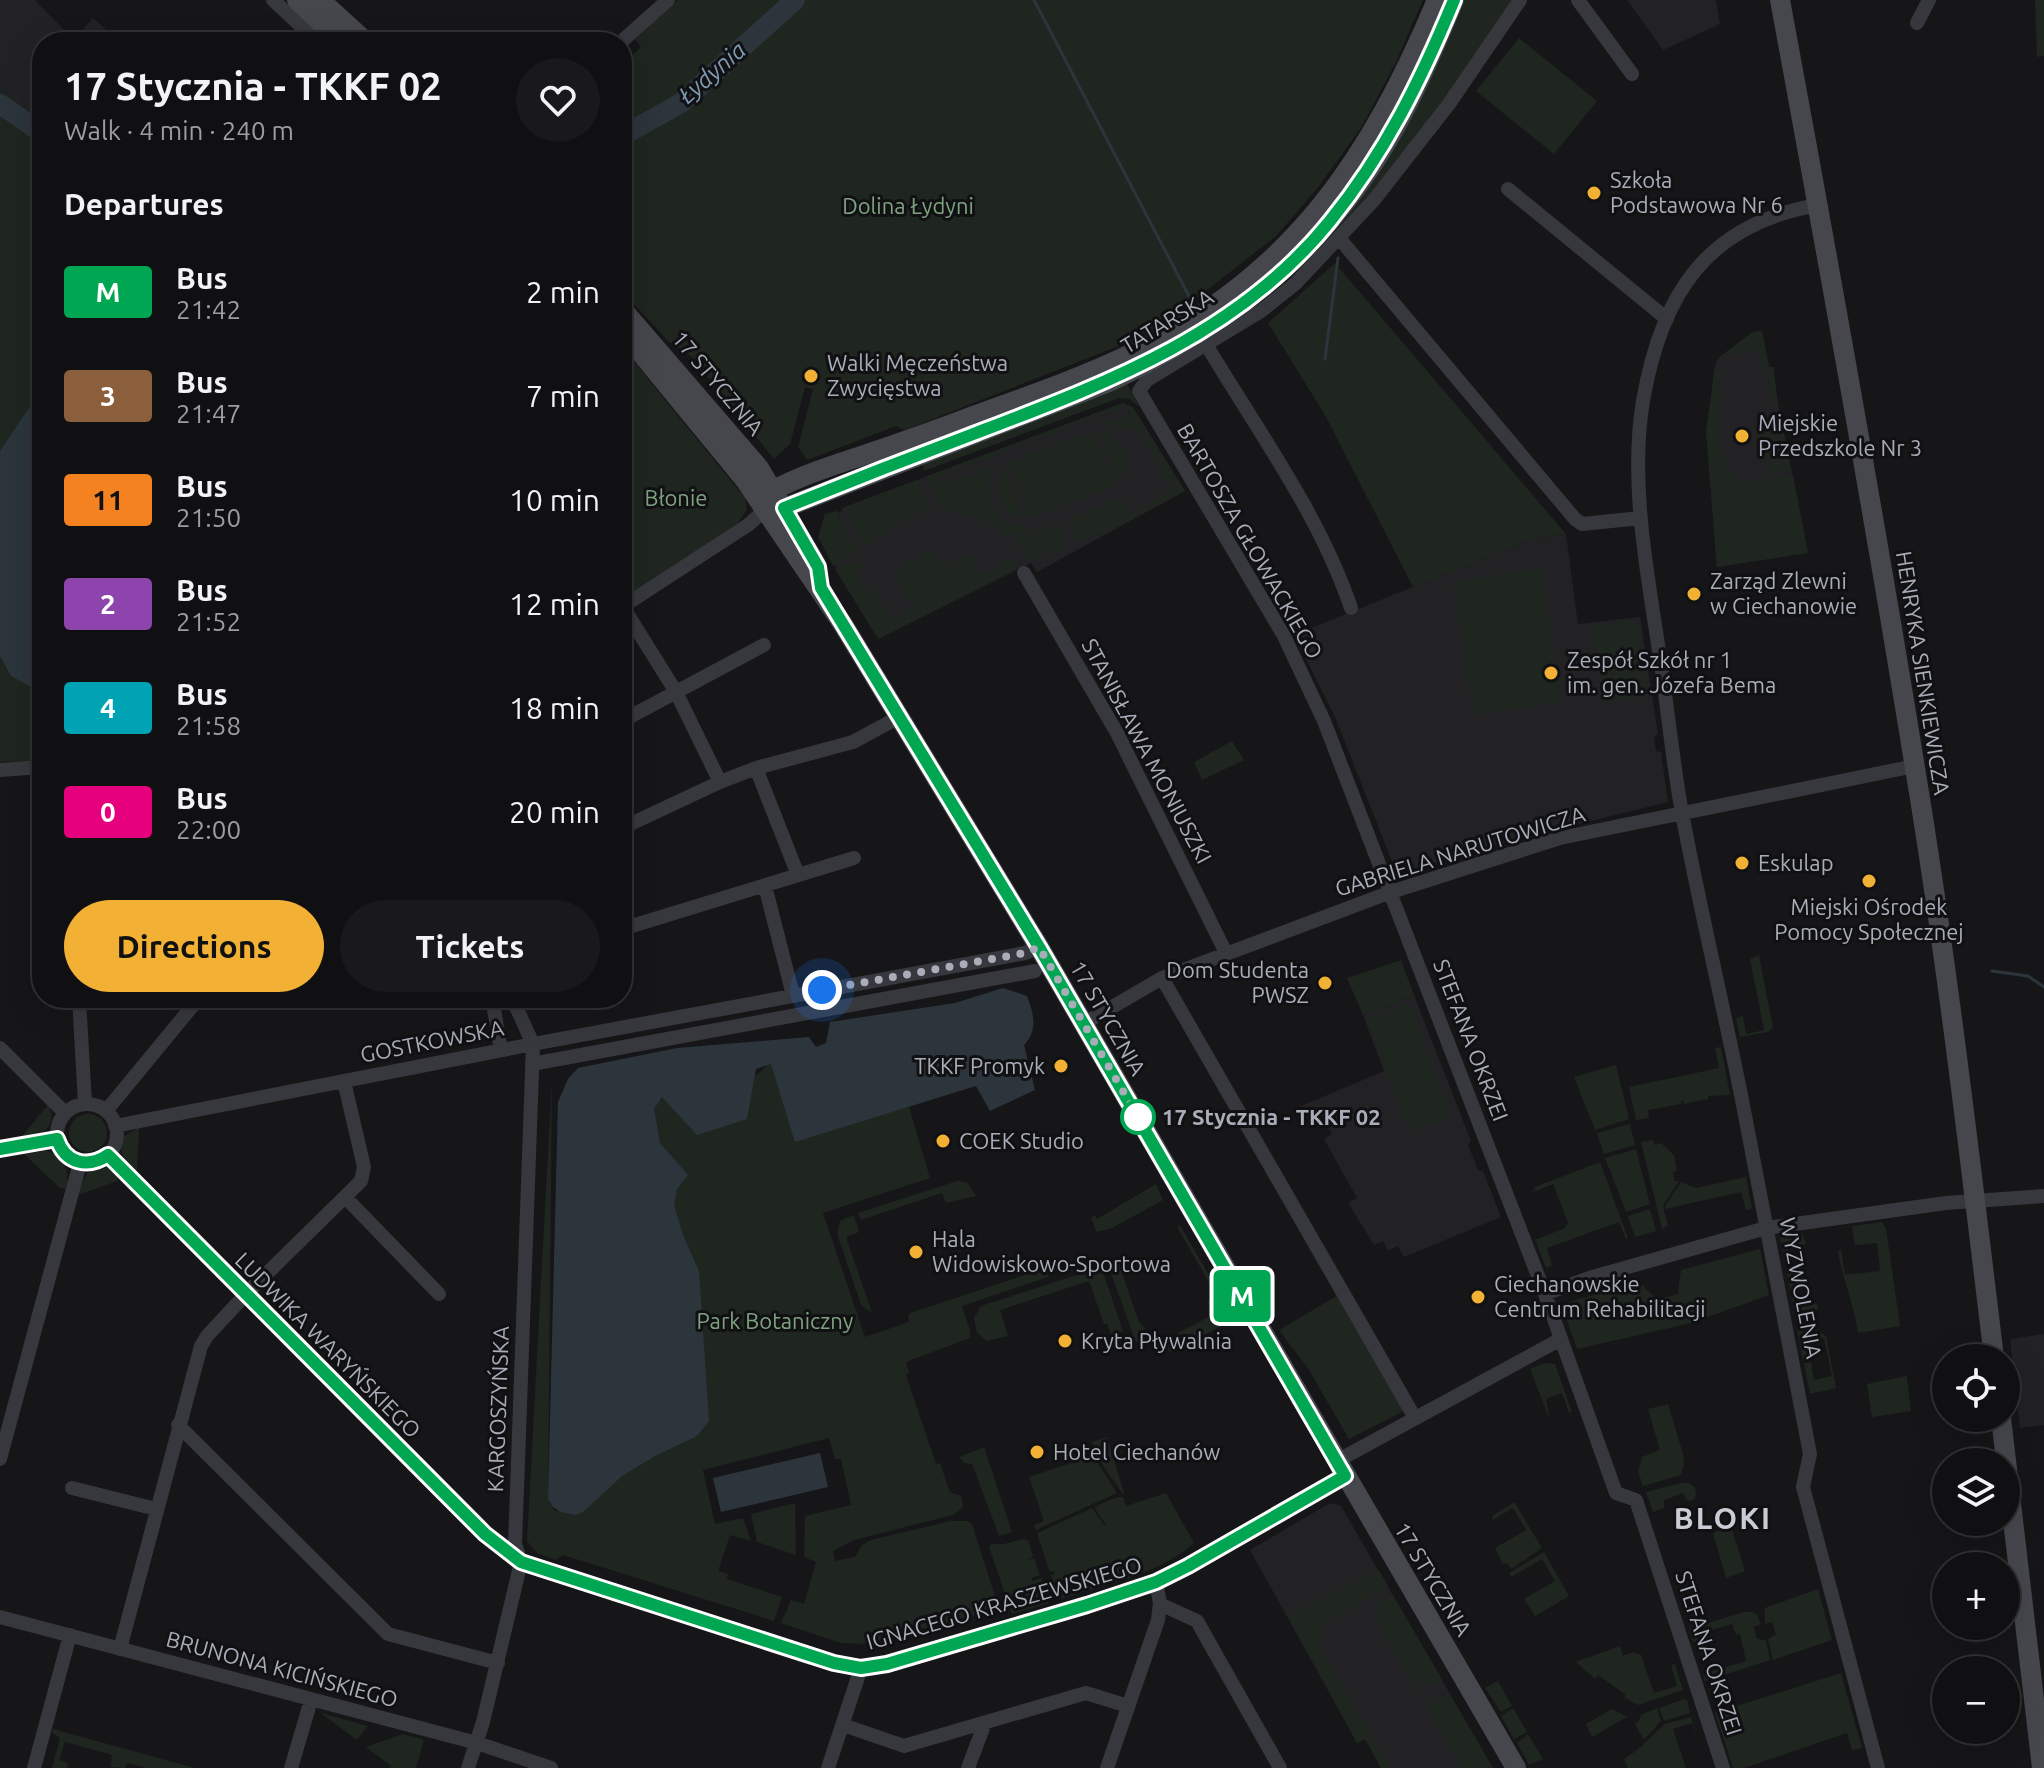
<!DOCTYPE html>
<html lang="en">
<head>
<meta charset="utf-8">
<style>
  :root { --surface:#101012; --page:#19191b; --text:#f1f3f6; --muted:#9c9d9f; --line:#303032; --accent:#f2b134 }
  body { margin:0; font-family:Ubuntu,sans-serif; background:var(--page); color:var(--text); height:100vh; display:flex; flex-direction:column; font-size:30px; white-space:nowrap }
  * { box-sizing:border-box; margin:0 }
  p { font-size:26px; color:var(--muted) }
  .icon { flex:none; width:44px; height:44px; fill:none; stroke:currentColor; stroke-width:2; stroke-linecap:round; stroke-linejoin:round }
  .map { position:relative; flex:1; overflow:hidden }
  .sheet { position:absolute; left:32px; top:32px; width:600px; height:976px; display:flex; flex-direction:column; background:var(--surface); border-radius:32px; box-shadow:0 8px 32px #0002,0 0 0 2px var(--line) }
  .sheet>* { flex:none }
  .badge { padding:0 16px; border-radius:6px; font-size:28px; line-height:52px }
  .buttons { position:absolute; left:1932px; top:1344px; display:grid; gap:16px }
  .buttons a { display:grid; place-items:center; width:88px; height:88px; border-radius:50%; background:var(--surface); box-shadow:0 8px 32px #0002,0 0 0 2px var(--line); font-size:40px }
  .you { position:absolute; width:40px; height:40px; margin:-20px; border:6px solid #fff; border-radius:50%; background:#1a73e8; box-shadow:0 0 0 12px #1a73e833 }
  .map>.badge { position:absolute; translate:-50% -50%; box-shadow:0 0 0 4px #fff }
  h2 { padding:0 32px; font-size:30px; line-height:72px }
  .round { display:grid; place-items:center; flex:none; width:84px; height:84px; border-radius:42px; background:var(--page) }
  .head { display:flex; align-items:center; justify-content:space-between; height:136px; padding:0 32px }
  h1 { font-size:38px; font-weight:700; line-height:60px }
  .primary-button { display:flex; gap:16px; margin-top:auto; padding:16px 32px }
  .primary-button a { flex:1; height:92px; border-radius:48px; background:var(--accent); color:#111; font-size:32px; font-weight:700; line-height:92px; text-align:center }
  .primary-button a+a { background:var(--page); color:var(--text) }
  ul { padding:0; list-style:none }
  li { display:flex; align-items:center; gap:24px; height:104px; padding:0 32px }
  li div { flex:1 }
  li b { display:block; font-size:30px }
  li em { font-style:normal }
  li .badge { min-width:88px; font-weight:700; text-align:center }
  .map>svg:first-child { display:block }
</style>
</head>
<body>
<div class="map">
<svg width="2044" height="1768" viewBox="0 0 2044 1768">
  <rect width="100%" height="100%" fill="#161618"/>
  <path fill="#222225" d="M0 0H35L74 40 93 18 120 42H42V119L0 90Z
    M1627 0H1716L1720 24 1663 50Z
    M1762 331 1769 367H1773L1779 410 1808 553 1717 567 1706 431 1715 365 1719 357 1753 332Z
    M1123 403 1133 407 1185 491 1037 572 1031 563 878 639 824 547 842 508Z
    M1566 534 1578 624 1640 617 1658 734 1654 737 1656 751 1661 752 1668 802 1510 841 1397 874 1335 717 1294 635 1534 538Z
    M1414 995 1471 1141 1468 1145 1478 1170 1483 1171 1501 1217 1404 1257 1398 1246 1388 1251 1383 1241 1374 1245 1348 1203 1357 1198 1324 1139 1332 1134 1320 1112 1305 1117 1299 1107 1384 1071 1363 1015Z
    M2044 1334V1425L2020 1428 2010 1339Z
    M1330 1503 1341 1506 1493 1768H1381L1365 1739 1357 1743 1250 1550Z"/>
  <path fill="#1e261f" d="M678 0H1423L1396 62 1361 128 1316 190 1276 236 1192 302 1139 338 905 430 896 426 807 460 798 447 813 389 805 387 790 444 774 459 692 357 667 340 622 291V65L641 47 635 39Z
    M1461 0H1512C1450 94 1385 188 1303 266 1277 290 1249 310 1221 331Z
    M2035 0H2044V56L2037 57Z
    M1519 38 1597 101 1554 154 1476 91Z
    M0 90 42 119V761L0 762Z
    M1335 263 1566 534 1534 538 1413 587 1325 415 1268 323Z
    M1762 331 1769 367H1773L1779 410 1792 472 1785 473 1768 367H1762L1759 350 1721 356 1753 332Z
    M622 347 745 498 747 510 737 524 622 599Z
    M1716 364 1722 377 1719 443 1734 480 1737 482 1793 475 1808 553 1717 567 1706 431Z
    M1146 371 1141 378 1127 383 1139 407 1130 399 1119 398 924 471 922 462Z
    M1123 403 1133 408 1185 491 1122 525 1077 543 1068 519 1121 498 1130 513 1172 490 1136 426 1123 432 1108 423 1130 415 1128 405 938 477 941 486 993 466C978 499 1000 530 1036 528L1006 537 986 522 945 509 940 506 925 477Z
    M1772 416 1782 473 1768 475 1758 419Z
    M1094 430 1115 486 1029 519 1008 463Z
    M1099 430C1124 436 1135 463 1118 483Z
    M1004 466 1024 518C997 513 990 487 1004 466Z
    M917 480 929 505 865 546 842 508Z
    M836 511 840 513 839 516 860 550 833 566 818 537 825 514Z
    M1057 524 1066 547 1027 561 1018 537Z
    M931 549 943 567 968 553 983 575 1009 560H1012L1017 569 878 639 835 569 843 564 865 562 867 566 856 574 866 589 871 587 893 621 914 608 893 573Z
    M1541 568 1561 702 1474 715 1453 582Z
    M1636 620 1647 696 1603 703 1592 627Z
    M1232 741 1244 760 1202 780 1194 762Z
    M1759 955 1773 1028 1768 1032 1740 1037 1736 1018 1743 1016 1746 1034 1764 1030 1750 959Z
    M1401 960 1414 995 1363 1015 1347 978Z
    M1409 1004 1451 1116 1410 1131 1367 1020Z
    M1721 1047 1730 1095 1708 1096V1099L1684 1104 1683 1100 1681 1101V1104L1648 1110 1649 1118 1636 1120 1629 1087 1719 1068 1715 1048Z
    M772 1061 905 1093 930 1178 823 1213 865 1337 909 1322 908 1316 910 1313 1046 1268 1051 1270 1048 1277 962 1306 970 1331V1338L906 1362 909 1373 906 1375 936 1464 940 1463 950 1492 961 1496 963 1507 953 1515 854 1540 833 1551 835 1561 855 1557 862 1545 871 1540 950 1521H968L972 1524 999 1609 863 1644 841 1643 781 1623 791 1600 804 1604 816 1562 804 1557 805 1516 851 1505 841 1459H835L829 1438 703 1470 715 1524 743 1518 751 1541 730 1535 718 1571 728 1574 727 1579 782 1597 774 1621 563 1555 555 1560 537 1553 527 1541 552 1079 548 1499 555 1511H580L655 1149 649 1107 664 1093 753 1078Z
    M1616 1065 1629 1119 1595 1130 1574 1077Z
    M48 1105C53 1114 53 1121 46 1130L16 1139 23 1135Z
    M69 1133a19 19 0 1 1 38 0a19 19 0 1 1-38 0Z
    M1630 1124 1635 1145 1604 1154 1597 1133Z
    M139 1128 137 1170 135 1172C125 1160 117 1152 124 1136Z
    M1653 1140 1654 1145 1661 1143 1674 1155 1677 1171 1673 1172 1675 1181H1679L1663 1206 1668 1226 1662 1229 1641 1142Z
    M32 1149C58 1149 72 1164 66 1189L60 1188 24 1154 18 1153Z
    M1636 1149 1650 1204 1626 1212 1605 1158Z
    M1600 1162 1628 1238 1626 1239 1619 1222 1547 1248 1552 1265 1546 1268 1535 1240 1565 1228 1568 1223 1553 1184 1533 1192 1535 1187Z
    M107 1167 119 1176 117 1181 81 1194 77 1192 88 1172Z
    M1746 1177 1752 1209 1746 1210 1741 1192 1665 1209V1206L1681 1182 1696 1188Z
    M957 1181 967 1182 976 1196 946 1203 942 1193 861 1220 858 1213Z
    M1156 1184 1163 1200 1112 1228 1097 1232 1091 1218 1095 1215 1097 1219Z
    M1650 1209 1656 1231 1635 1237 1628 1216Z
    M854 1215 859 1232 846 1237 872 1313 861 1305 837 1233 840 1221Z
    M1882 1222 1886 1228 1900 1326 1858 1333C1854 1305 1843 1280 1838 1252L1841 1249 1845 1275 1880 1271 1877 1243 1855 1245 1852 1226Z
    M1180 1225 1225 1303 1211 1310 1208 1302 1217 1296 1177 1227Z
    M1802 1233 1806 1244 1788 1248 1799 1306 1817 1303 1818 1309 1796 1321 1780 1237Z
    M1760 1249 1769 1295 1691 1323 1577 1349 1562 1307 1566 1303 1639 1282 1657 1300 1678 1294 1681 1270Z
    M1117 1259 1139 1322 1145 1329 1138 1342 1135 1340 1107 1262Z
    M1095 1269 1104 1275 1123 1331 1111 1335 1107 1324H1104L1089 1281 1000 1310 1008 1336 987 1341 977 1333 974 1318 981 1306Z
    M1337 1296 1404 1411 1349 1439 1309 1370 1279 1330Z
    M1227 1307 1234 1319 1170 1353 1163 1341Z
    M1797 1328 1816 1330 1826 1336 1836 1388 1810 1394 1804 1363 1811 1362 1814 1380 1832 1376 1824 1338 1807 1341 1810 1359 1803 1361Z
    M1545 1363 1555 1364 1572 1412 1569 1413 1562 1393 1546 1399 1550 1420 1530 1369Z
    M1907 1376 1911 1411 1872 1417 1867 1384Z
    M1668 1404 1683 1454 1684 1464 1681 1475 1643 1486 1638 1471 1642 1457 1660 1450 1648 1409Z
    M1107 1437 1124 1493H1122L1097 1457 1092 1442Z
    M984 1447 1012 1532 999 1536 972 1464 964 1463 959 1457Z
    M1089 1457H1094L1117 1493 1036 1530 1034 1525 1044 1521 1029 1477Z
    M1681 1483H1689L1695 1488 1696 1495 1693 1500 1688 1501 1683 1493 1664 1500V1508L1653 1512 1646 1492Z
    M1166 1493 1194 1543C1158 1575 1105 1585 1060 1599L1051 1575 1055 1574 1054 1571 1050 1572 1037 1533 1092 1508 1105 1526 1106 1525 1094 1507 1117 1497H1123L1126 1506Z
    M795 1503 796 1555 757 1542 751 1514Z
    M1513 1503H1515L1542 1548 1511 1569 1507 1563 1503 1564 1495 1548 1526 1530 1513 1508 1493 1520 1492 1516Z
    M1731 1526 1745 1571 1726 1578 1713 1533Z
    M1023 1539 1028 1540 1033 1556 1026 1561 1034 1558 1040 1575 1032 1578V1581L1041 1578 1049 1603 1012 1614 989 1547 992 1544H1004Z
    M1544 1552 1569 1596 1535 1616 1524 1599 1555 1581 1542 1559 1511 1577 1509 1573Z
    M1379 1570 1388 1586 1320 1626 1325 1637 1316 1642 1391 1768H1381L1365 1739 1357 1743 1288 1616Z
    M1818 1589 1832 1640 1773 1660 1768 1639 1776 1634 1772 1622 1765 1624V1608Z
    M1393 1595 1443 1681 1434 1685 1427 1679 1421 1683 1422 1692 1419 1693 1375 1618 1379 1603Z
    M1744 1612H1753L1757 1615 1761 1624 1754 1627 1757 1639 1766 1640 1770 1660 1705 1681 1703 1674 1746 1661 1740 1634 1736 1635 1732 1624 1702 1633 1704 1639 1693 1642 1689 1629Z
    M1620 1646 1623 1656 1633 1652 1641 1655 1654 1693 1677 1686 1671 1665 1675 1664 1683 1690 1638 1705 1625 1698V1694L1598 1675 1595 1679 1576 1662Z
    M1841 1673 1862 1748 1852 1750 1847 1733 1744 1768H1733L1715 1713Z
    M1498 1681 1512 1706 1501 1712 1485 1688Z
    M1449 1693 1493 1768H1462L1426 1706Z
    M1684 1699 1687 1700 1690 1713 1664 1721 1659 1708Z
    M1513 1708 1527 1732 1514 1739 1501 1716Z
    M1657 1708 1661 1721 1644 1740 1635 1724 1639 1721 1641 1715Z
    M1612 1709 1627 1717 1592 1737 1586 1724Z
    M321 1713 368 1726 357 1740Z
    M1691 1717 1698 1740 1692 1723 1673 1729 1686 1768H1628L1624 1759 1636 1751 1665 1724Z
    M53 1729 195 1768H147L127 1763 125 1768 110 1767 112 1755 65 1742 59 1760 69 1764 67 1768H52L60 1738 52 1733Z
    M403 1734 424 1740 416 1768H390L391 1766 366 1747Z
    M1528 1734 1543 1759 1529 1765 1517 1743Z"/>
  <path fill="#2c353c" d="M29 408 42 409V693L11 676 0 656V451Z
    M1003 988 1027 996C1034 1014 1038 1031 1024 1045L1035 1090 990 1111 976 1086 795 1142 771 1064 756 1069 747 1119 697 1135 662 1097 654 1109 660 1143 688 1175 677 1189 674 1205 683 1235 699 1271 709 1421 697 1436 655 1456 622 1476 583 1512 575 1515 561 1512 553 1507 548 1499 558 1102 568 1079 578 1068 677 1048 809 1037 816 1047 826 1043 830 1022 955 1003Z
    M820 1453 828 1487 721 1512 713 1478Z"/>
  <g fill="none" stroke-linecap="round" stroke-linejoin="round">
    <path stroke="#2c353c" stroke-width="3" d="M1034 0 1192 302
      M1325 359 1338 258
      M1992 971 2028 976 2044 987"/>
    <path stroke="#2c353c" stroke-width="20" d="M0 104 42 133
      M622 136 681 103 795 0"/>
    <path stroke="#37383d" stroke-width="14" d="M273 0 318 42
      M1520 0 1449 104 1374 200 1296 283 1261 311 1147 380 1139 391 1284 636 1324 721 1545 1294
      M1578 0 1632 74
      M1917 23 1929 0
      M621 42 668 0
      M1508 189 1667 319
      M1819 205C1707 223 1661 295 1643 401 1628 490 1651 590 1663 678 1669 723 1674 769 1682 813 1700 909 1723 1004 1742 1100 1765 1218 1788 1336 1810 1454L1803 1487 1878 1768
      M1339 238 1575 519 1582 524 1641 518
      M1207 346C1258 431 1319 514 1351 608
      M1024 573 1117 733 1226 953
      M622 607 748 525 765 510
      M623 607 676 692 720 782
      M622 721 764 645
      M756 768 798 875
      M0 770 42 767
      M622 828 720 782 756 768 853 742 901 716
      M765 886 793 995
      M622 929 854 858
      M1162 978 1415 1418
      M79 998 85 1104
      M492 998 501 1050
      M1083 1024 1162 978 1391 892 1560 838 1915 766
      M0 1048 65 1113
      M532 1064 1035 971
      M57 1134a30 30 0 1 1 60 0a30 30 0 1 1-60 0Z
      M106 1111 199 998
      M115 1126 533 1044 1025 953 1039 947
      M0 1149 57 1139
      M108 1155 494 1542 521 1562 811 1658 861 1668 887 1664 1112 1598 1159 1580 1345 1476
      M345 1197 439 1294
      M178 1425 388 1634 498 1663
      M0 1459 80 1163
      M1337 1461 1561 1339
      M72 1488 156 1509
      M1160 1604 1197 1621 1280 1768
      M0 1617 477 1743 551 1768
      M120 1649 201 1346 207 1336 246 1294 361 1181 364 1167 344 1081
      M843 1725 904 1746 1086 1693 1128 1706
      M34 1768 70 1635
      M291 1768 311 1700
      M468 1768 483 1722 521 1562 515 1544 533 1044 512 998
      M828 1768 861 1668
      M968 1768 985 1723
      M1107 1768 1158 1620 1160 1603 1156 1582
      M1723 1768 1636 1500 1616 1493 1545 1294 1589 1278 1766 1228 1946 1203 2044 1196"/>
    <path stroke="#45474d" stroke-width="20" d="M297 0 341 42
      M320 0 366 42
      M1780 0C1827 254 1873 508 1914 762 1947 960 1970 1159 1994 1358
      M622 309 759 468 816 564
      M622 330 745 480 844 626 1039 947 1516 1768
      M774 490C804 474 838 464 870 453 905 441 939 429 973 416 1029 396 1084 377 1137 351 1295 273 1371 157 1437 0
      M765 510 784 508 1109 382C1220 329 1318 255 1383 148 1412 101 1433 51 1454 0
      M2001 1418 2042 1768"/>
  </g>
  <g fill="none" stroke-linecap="round" stroke-linejoin="round">
    <g stroke="#fff" stroke-width="18">
      <path id="line" d="M0 1149 57 1139C65 1163 87 1169 108 1155L485 1534 521 1562 834 1663 861 1668 887 1664 1087 1605 1156 1582 1188 1566 1345 1476 1039 947 821 588 818 567 784 508C848 482 912 457 976 433 1107 383 1239 334 1330 221 1385 153 1421 80 1454 0"/>
    </g>
    <use href="#line" stroke="#00a651" stroke-width="12"/>
    <path stroke="#a8adb8" stroke-width="8" stroke-dasharray="0 14.4" d="M822 990 1025 953 1039 947 1138 1117"/>
  </g>
  <g fill="#f2b134" stroke="#111113" stroke-width="3">
    <circle cx="1594" cy="193" r="8"/>
    <circle cx="811" cy="376" r="8"/>
    <circle cx="1742" cy="436" r="8"/>
    <circle cx="1694" cy="594" r="8"/>
    <circle cx="1551" cy="673" r="8"/>
    <circle cx="1742" cy="863" r="8"/>
    <circle cx="1869" cy="881" r="8"/>
    <circle cx="1325" cy="983" r="8"/>
    <circle cx="1061" cy="1066" r="8"/>
    <circle cx="943" cy="1141" r="8"/>
    <circle cx="916" cy="1252" r="8"/>
    <circle cx="1478" cy="1297" r="8"/>
    <circle cx="1065" cy="1341" r="8"/>
    <circle cx="1037" cy="1452" r="8"/>
  </g>
  <circle fill="#fff" stroke="#00a651" stroke-width="4" cx="1138" cy="1117" r="16"/>
  <g text-anchor="middle" stroke-width="6" stroke-linejoin="round" paint-order="stroke">
    <g font-size="22" fill="#a8adb8" stroke="#111113" text-anchor="start">
      <text x="1610" y="188">Szkoła<tspan x="1610" dy="25">Podstawowa Nr 6</tspan></text>
      <text x="827" y="371">Walki Męczeństwa<tspan x="827" dy="25">Zwycięstwa</tspan></text>
      <text x="1758" y="431">Miejskie<tspan x="1758" dy="25">Przedszkole Nr 3</tspan></text>
      <text x="1710" y="589">Zarząd Zlewni<tspan x="1710" dy="25">w Ciechanowie</tspan></text>
      <text x="1567" y="668">Zespół Szkół nr 1<tspan x="1567" dy="25">im. gen. Józefa Bema</tspan></text>
      <text x="1758" y="871">Eskulap</text>
      <text x="1869" y="915" text-anchor="middle">Miejski Ośrodek<tspan x="1869" dy="25">Pomocy Społecznej</tspan></text>
      <text x="1309" y="978" text-anchor="end">Dom Studenta<tspan x="1309" dy="25">PWSZ</tspan></text>
      <text x="1045" y="1074" text-anchor="end">TKKF Promyk</text>
      <text x="959" y="1149">COEK Studio</text>
      <text x="932" y="1247">Hala<tspan x="932" dy="25">Widowiskowo-Sportowa</tspan></text>
      <text x="1494" y="1292">Ciechanowskie<tspan x="1494" dy="25">Centrum Rehabilitacji</tspan></text>
      <text x="1081" y="1349">Kryta Pływalnia</text>
      <text x="1053" y="1460">Hotel Ciechanów</text>
    </g>
    <g font-size="22" fill="#7fa381" stroke="#111113">
      <text x="908" y="214">Dolina Łydyni</text>
      <text x="676" y="506">Błonie</text>
      <text x="775" y="1329">Park Botaniczny</text>
    </g>
    <g font-size="22" fill="#a8adb8" stroke="#111113">
      <text transform="translate(1167 321) rotate(-31)" y="8">TATARSKA</text>
      <text transform="translate(718 383) rotate(50)" y="8">17 STYCZNIA</text>
      <text transform="translate(1250 541) rotate(60)" y="8">BARTOSZA GŁOWACKIEGO</text>
      <text transform="translate(1923 673) rotate(81)" y="8">HENRYKA SIENKIEWICZA</text>
      <text transform="translate(1147 751) rotate(62)" y="8">STANISŁAWA MONIUSZKI</text>
      <text transform="translate(1460 851) rotate(-17)" y="8">GABRIELA NARUTOWICZA</text>
      <text transform="translate(1108 1018) rotate(60)" y="8">17 STYCZNIA</text>
      <text transform="translate(1471 1040) rotate(69)" y="8">STEFANA OKRZEI</text>
      <text transform="translate(432 1041) rotate(-11)" y="8">GOSTKOWSKA</text>
      <text transform="translate(1801 1288) rotate(79)" y="8">WYZWOLENIA</text>
      <text transform="translate(328 1345) rotate(45)" y="8">LUDWIKA WARYŃSKIEGO</text>
      <text transform="translate(498 1409) rotate(-88)" y="8">KARGOSZYŃSKA</text>
      <text transform="translate(1433 1579) rotate(59)" y="8">17 STYCZNIA</text>
      <text transform="translate(1004 1603) rotate(-16)" y="8">IGNACEGO KRASZEWSKIEGO</text>
      <text transform="translate(1709 1653) rotate(72)" y="8">STEFANA OKRZEI</text>
      <text transform="translate(282 1669) rotate(15)" y="8">BRUNONA KICIŃSKIEGO</text>
    </g>
    <g font-size="22" font-weight="bold" fill="#a8adb8" stroke="#111113" text-anchor="start">
      <text x="1162" y="1125">17 Stycznia - TKKF 02</text>
    </g>
    <g font-size="24" font-style="italic" fill="#7f9bb3" stroke="#111113">
      <text transform="translate(712 73) rotate(-41)" y="8">Łydynia</text>
    </g>
    <g font-size="30" font-weight="bold" letter-spacing="2" fill="#c9ccd4" stroke="#111113">
      <text x="1723" y="1529">BLOKI</text>
    </g>
  </g>
</svg>
<div class="buttons">
<a><svg class="icon" aria-label="locate" viewBox="0 0 24 24"><circle cx="12" cy="12" r="6"/><path d="M12 2v4M12 18v4M2 12h4M18 12h4"/></svg></a>
<a><svg class="icon" aria-label="layers" viewBox="0 0 24 24"><path d="M12 4l9 5-9 5-9-5zM3 14l9 5 9-5"/></svg></a>
<a>+</a>
<a>−</a>
</div>
<div class="you" style="left:822px;top:990px"></div>
<b class="badge" style="left:1242px;top:1296px;background:#00a651;color:#fff">M</b>
<section class="sheet">
<div class="head"><div><h1>17 Stycznia - TKKF 02</h1><p>Walk · 4 min · 240 m</p></div><a class="round"><svg class="icon" aria-label="heart" viewBox="0 0 24 24"><path d="M12 20l-8-8c-3-5 5-10 8-4 3-6 11-1 8 4z"/></svg></a></div>
<h2>Departures</h2>
<ul>
<li><span class="badge" style="background:#00a651;color:#fff">M</span><div><b>Bus</b><p>21:42</p></div><em>2 min</em></li>
<li><span class="badge" style="background:#8b5e3c;color:#fff">3</span><div><b>Bus</b><p>21:47</p></div><em>7 min</em></li>
<li><span class="badge" style="background:#f58220;color:#111">11</span><div><b>Bus</b><p>21:50</p></div><em>10 min</em></li>
<li><span class="badge" style="background:#8e44ad;color:#fff">2</span><div><b>Bus</b><p>21:52</p></div><em>12 min</em></li>
<li><span class="badge" style="background:#00a3b4;color:#fff">4</span><div><b>Bus</b><p>21:58</p></div><em>18 min</em></li>
<li><span class="badge" style="background:#e6007e;color:#fff">0</span><div><b>Bus</b><p>22:00</p></div><em>20 min</em></li>
</ul>
<div class="primary-button"><a>Directions</a><a>Tickets</a></div>
</section>
</div>
</body>
</html>
